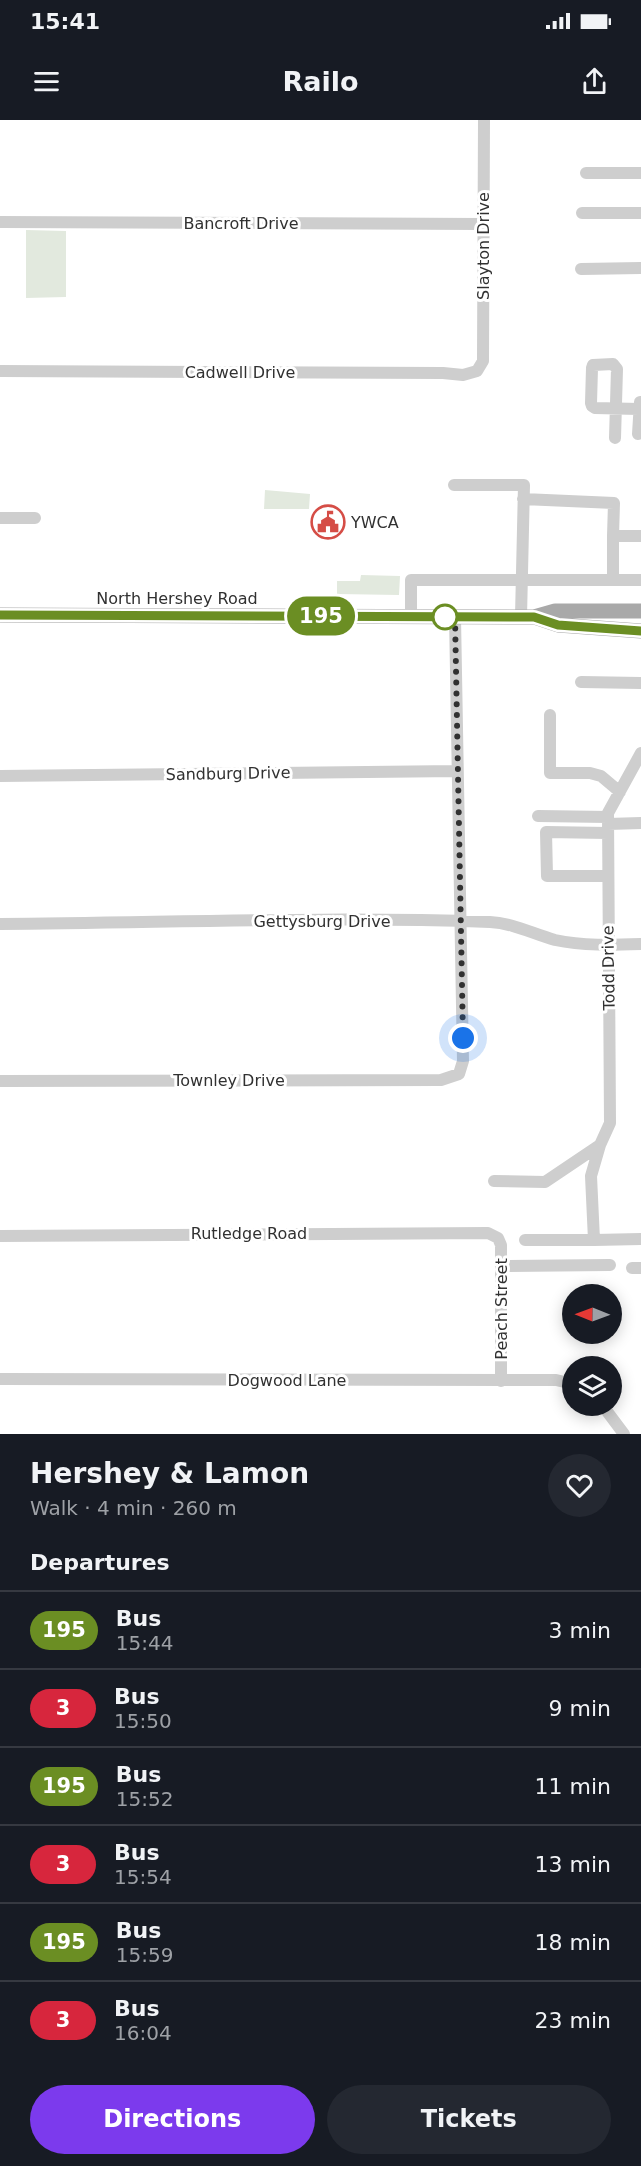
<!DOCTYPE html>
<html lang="en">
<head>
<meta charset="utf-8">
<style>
  :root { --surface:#171b24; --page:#242831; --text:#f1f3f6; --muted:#9ea1a6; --line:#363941; --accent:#7c3aed }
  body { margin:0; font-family:"DejaVu Sans",sans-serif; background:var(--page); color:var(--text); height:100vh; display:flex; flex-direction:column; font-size:22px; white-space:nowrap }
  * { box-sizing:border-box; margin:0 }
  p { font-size:20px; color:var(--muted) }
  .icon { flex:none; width:33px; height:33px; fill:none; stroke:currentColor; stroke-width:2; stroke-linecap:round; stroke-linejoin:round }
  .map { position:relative; height:1314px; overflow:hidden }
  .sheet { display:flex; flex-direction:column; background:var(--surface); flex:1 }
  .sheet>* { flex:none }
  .badge { padding:0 12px; border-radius:20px; font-size:21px; line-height:39px }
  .needle { width:39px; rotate:271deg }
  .buttons { position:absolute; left:562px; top:1164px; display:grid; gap:12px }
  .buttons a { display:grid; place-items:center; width:60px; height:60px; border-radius:50%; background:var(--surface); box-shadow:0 3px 15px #0003; font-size:30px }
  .you { position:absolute; width:30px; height:30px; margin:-15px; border:4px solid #fff; border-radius:50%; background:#1a73e8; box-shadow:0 0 0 9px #1a73e833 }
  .map>.badge { position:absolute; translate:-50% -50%; box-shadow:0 0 0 3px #fff }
  h2 { padding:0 30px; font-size:22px; line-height:54px }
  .round { display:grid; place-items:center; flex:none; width:63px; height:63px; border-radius:32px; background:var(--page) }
  .overview { display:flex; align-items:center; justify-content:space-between; height:102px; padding:0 30px }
  h1 { font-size:28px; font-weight:700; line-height:45px }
  .primary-button { display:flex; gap:12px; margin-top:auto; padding:12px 30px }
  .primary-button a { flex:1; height:69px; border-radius:36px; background:var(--accent); color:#fff; font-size:24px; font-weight:700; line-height:69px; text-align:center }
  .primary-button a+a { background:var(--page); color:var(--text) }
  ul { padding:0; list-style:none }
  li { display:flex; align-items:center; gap:18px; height:78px; padding:0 30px; border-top:2px solid var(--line) }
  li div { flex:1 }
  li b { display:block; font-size:22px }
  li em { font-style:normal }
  li .badge { min-width:66px; font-weight:700; text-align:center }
  .status { display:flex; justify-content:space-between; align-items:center; height:42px; padding:0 30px; background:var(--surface); direction:ltr }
  .status svg { height:16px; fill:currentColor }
  header { display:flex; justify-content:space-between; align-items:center; height:78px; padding:0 30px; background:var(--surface); font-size:27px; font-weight:700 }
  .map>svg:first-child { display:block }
</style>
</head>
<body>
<div class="status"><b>15:41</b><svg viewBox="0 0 49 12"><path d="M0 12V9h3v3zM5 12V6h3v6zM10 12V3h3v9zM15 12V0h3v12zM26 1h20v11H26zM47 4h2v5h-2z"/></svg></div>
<header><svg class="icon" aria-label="menu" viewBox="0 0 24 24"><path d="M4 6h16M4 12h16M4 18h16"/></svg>Railo<svg class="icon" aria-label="share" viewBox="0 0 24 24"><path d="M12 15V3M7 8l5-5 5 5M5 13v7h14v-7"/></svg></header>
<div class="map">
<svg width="641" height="1314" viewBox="0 0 641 1314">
  <rect width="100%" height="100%" fill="#fff"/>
  <path fill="#e2e9de" d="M26 110 66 111V177L26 178Z
    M265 370 310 374 309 389H264Z
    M361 455 400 456 399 475 337 474V461H360Z"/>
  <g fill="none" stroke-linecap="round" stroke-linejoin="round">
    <path stroke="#cecece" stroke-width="12" d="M586 53H641
      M582 93H641
      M0 102 483 104
      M581 149 641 148
      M0 251 443 253 463 255 477 251 483 241 484 0
      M638 314 640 282
      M615 318 617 249 613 244 593 245 592 248 591 283 592 286 595 288 639 289
      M454 365H524L521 497
      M523 379 614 383 613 416H641
      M0 398H35
      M613 460V416
      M411 497V460H641
      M581 562 641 563
      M550 595V653H590L601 656 620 672
      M0 656 457 651
      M538 696 608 697
      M608 704 641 703
      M608 713 546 712 547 756H608
      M0 804C163 803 327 796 490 802 513 803 533 814 555 820 583 826 612 825 641 824
      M0 961 441 960 459 954 463 941 455 497
      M494 1061 545 1062 600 1025
      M0 1116 488 1113 498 1118 501 1125V1261
      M525 1120H594L591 1056 600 1025 610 1003 608 693 641 633
      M594 1120 641 1119
      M502 1146 610 1145
      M632 1148H641
      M0 1259 531 1260H556L573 1264
      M603 1286 624 1314"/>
    <path stroke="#a9a9a9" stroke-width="15" d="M0 495 534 497 555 491H641
      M534 497 558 505 641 511"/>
  </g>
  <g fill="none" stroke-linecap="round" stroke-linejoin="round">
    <g stroke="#fff" stroke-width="14">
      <path id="line" d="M0 495 534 497 558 505 641 511"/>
    </g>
    <use href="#line" stroke="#6b8e23" stroke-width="9"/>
    <path stroke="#313131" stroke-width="6" stroke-dasharray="0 10.8" d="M445 497H455L463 918"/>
  </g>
  <defs>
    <g id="civic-ring" transform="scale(1.725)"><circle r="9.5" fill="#fff" stroke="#d54d46" stroke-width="1.5"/><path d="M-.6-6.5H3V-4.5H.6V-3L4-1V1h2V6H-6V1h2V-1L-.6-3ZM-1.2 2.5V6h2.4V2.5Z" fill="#d54d46"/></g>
  </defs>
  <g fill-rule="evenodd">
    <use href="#civic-ring" x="328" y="402"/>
  </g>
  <circle fill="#fff" stroke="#6b8e23" stroke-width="3" cx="445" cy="497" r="12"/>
  <g text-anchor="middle" stroke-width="6" stroke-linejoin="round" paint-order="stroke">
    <g font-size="16" fill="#313131" stroke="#fff">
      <text x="241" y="109">Bancroft Drive</text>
      <text transform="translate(483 126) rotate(-90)" y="6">Slayton Drive</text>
      <text x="240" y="258">Cadwell Drive</text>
      <text x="177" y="484">North Hershey Road</text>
      <text transform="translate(228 653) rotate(-1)" y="6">Sandburg Drive</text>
      <text x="322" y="807">Gettysburg Drive</text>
      <text transform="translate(608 848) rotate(-91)" y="6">Todd Drive</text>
      <text x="229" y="966">Townley Drive</text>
      <text x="249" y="1119">Rutledge Road</text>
      <text transform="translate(501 1189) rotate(-90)" y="6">Peach Street</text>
      <text x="287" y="1266">Dogwood Lane</text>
    </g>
    <g font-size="16" fill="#313131" stroke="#fff" text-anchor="start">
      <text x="351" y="408">YWCA</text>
    </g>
  </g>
</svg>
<div class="buttons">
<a><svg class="needle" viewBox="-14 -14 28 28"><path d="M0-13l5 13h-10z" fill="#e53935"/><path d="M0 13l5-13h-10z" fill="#9ea1a6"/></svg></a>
<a><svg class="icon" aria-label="layers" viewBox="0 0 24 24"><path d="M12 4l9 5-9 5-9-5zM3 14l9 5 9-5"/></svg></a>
</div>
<div class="you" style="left:463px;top:918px"></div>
<b class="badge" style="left:321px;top:496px;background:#6b8e23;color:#fff">195</b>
</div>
<section class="sheet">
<div class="overview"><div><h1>Hershey &amp; Lamon</h1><p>Walk · 4 min · 260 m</p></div><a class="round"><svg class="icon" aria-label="heart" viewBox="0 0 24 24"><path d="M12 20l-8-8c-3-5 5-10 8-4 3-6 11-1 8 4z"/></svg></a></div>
<h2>Departures</h2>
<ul>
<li><span class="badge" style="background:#6b8e23;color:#fff">195</span><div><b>Bus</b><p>15:44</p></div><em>3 min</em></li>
<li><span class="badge" style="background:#d7263d;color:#fff">3</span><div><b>Bus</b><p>15:50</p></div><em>9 min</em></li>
<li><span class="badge" style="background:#6b8e23;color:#fff">195</span><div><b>Bus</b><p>15:52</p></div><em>11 min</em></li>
<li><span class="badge" style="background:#d7263d;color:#fff">3</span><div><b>Bus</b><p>15:54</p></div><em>13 min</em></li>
<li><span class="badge" style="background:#6b8e23;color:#fff">195</span><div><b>Bus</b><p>15:59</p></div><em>18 min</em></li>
<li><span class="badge" style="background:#d7263d;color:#fff">3</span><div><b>Bus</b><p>16:04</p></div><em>23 min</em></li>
</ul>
<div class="primary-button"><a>Directions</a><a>Tickets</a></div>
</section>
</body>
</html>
